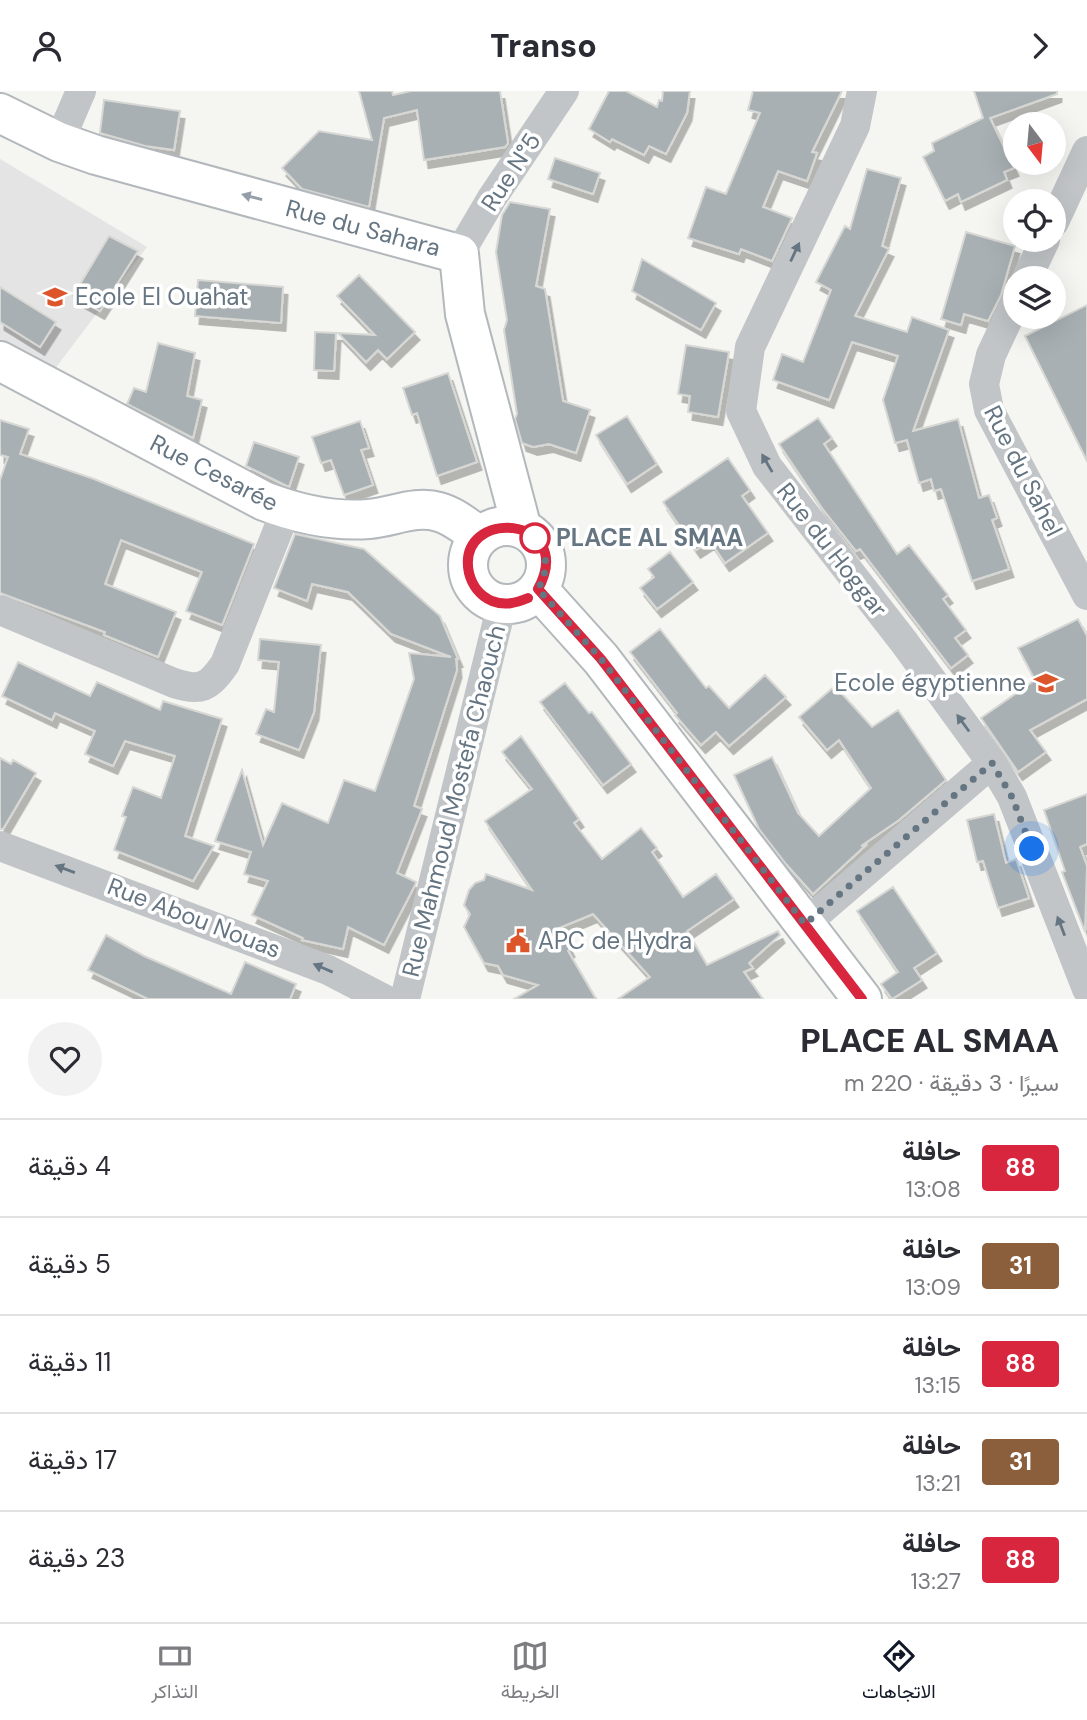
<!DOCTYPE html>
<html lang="ar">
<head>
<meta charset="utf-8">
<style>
  :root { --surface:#fff; --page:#f2f2f3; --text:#2b2b33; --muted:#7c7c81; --line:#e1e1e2; --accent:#111827 }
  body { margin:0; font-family:"DM Sans",Vazirmatn,sans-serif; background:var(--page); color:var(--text); direction:rtl; height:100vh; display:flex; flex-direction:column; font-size:26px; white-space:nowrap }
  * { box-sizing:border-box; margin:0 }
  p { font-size:23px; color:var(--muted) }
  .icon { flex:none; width:38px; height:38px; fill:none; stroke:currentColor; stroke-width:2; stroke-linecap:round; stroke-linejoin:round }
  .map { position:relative; height:908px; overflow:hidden; direction:ltr }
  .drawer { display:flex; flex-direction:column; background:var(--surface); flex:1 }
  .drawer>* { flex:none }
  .badge { padding:0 14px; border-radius:5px; font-size:24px; line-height:46px }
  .needle { width:46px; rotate:164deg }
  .controls { position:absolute; left:1003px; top:21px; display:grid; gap:14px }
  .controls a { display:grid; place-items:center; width:63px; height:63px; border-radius:50%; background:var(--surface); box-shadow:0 7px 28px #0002; font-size:35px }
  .you { position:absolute; width:35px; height:35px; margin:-18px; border:5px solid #fff; border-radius:50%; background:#1a73e8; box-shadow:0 0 0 10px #1a73e833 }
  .map>.badge { position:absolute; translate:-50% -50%; box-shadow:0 0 0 4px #fff }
  .round { display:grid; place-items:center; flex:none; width:74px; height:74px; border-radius:37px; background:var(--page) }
  .head { display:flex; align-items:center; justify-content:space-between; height:119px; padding:0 28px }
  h1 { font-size:33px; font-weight:800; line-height:52px }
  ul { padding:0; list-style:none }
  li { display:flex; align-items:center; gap:21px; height:98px; padding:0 28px; border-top:2px solid var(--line) }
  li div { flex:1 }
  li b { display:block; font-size:26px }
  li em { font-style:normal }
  li .badge { min-width:77px; font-weight:700; text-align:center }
  header { display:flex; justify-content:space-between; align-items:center; height:91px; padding:0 28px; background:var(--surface); font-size:32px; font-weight:800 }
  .tab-bar { display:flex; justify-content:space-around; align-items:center; height:98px; border-top:2px solid var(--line); background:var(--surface); font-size:19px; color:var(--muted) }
  .tab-bar a { display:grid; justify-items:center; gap:4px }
  .tab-bar .active { color:var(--accent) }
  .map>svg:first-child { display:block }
</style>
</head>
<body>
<header><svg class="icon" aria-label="forward" viewBox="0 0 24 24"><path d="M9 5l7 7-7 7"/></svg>Transo<svg class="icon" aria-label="person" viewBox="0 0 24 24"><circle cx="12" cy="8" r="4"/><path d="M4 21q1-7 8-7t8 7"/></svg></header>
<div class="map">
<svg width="1087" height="908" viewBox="0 0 1087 908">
  <defs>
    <filter id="shadow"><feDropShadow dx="4.5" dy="8" stdDeviation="0" flood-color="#0004"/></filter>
  </defs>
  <rect width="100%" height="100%" fill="#f5f5f2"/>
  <path fill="#e3e4e3" d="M0 68 147 156 51 283 0 255Z"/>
  <path fill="#a8b0b4" stroke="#d7d7d4" stroke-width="2" filter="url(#shadow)" d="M359 0H392L393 4 411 0H500L508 52 505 56 424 69 417 19 384 27 369 116 302 98 282 77 319 40 372 49Z
    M609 0H626L657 16 659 9 662 10 663 0H690L687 22 666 63 649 55 644 64 612 48 610 51 589 38Z
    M753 0H842L812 61 817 62 807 90 778 80 763 116 792 127 772 170 741 158 739 163 688 147 706 96 726 103 760 22 748 19Z
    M974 0H1057V3L990 27 1014 77 1004 81 1007 89 961 111 958 103 945 110 923 66 934 60 932 52 983 27Z
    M104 9 180 20 174 59 145 55 100 42Z
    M555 67 600 82 593 103 548 88Z
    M867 78 901 87 882 155 889 158 855 225 907 241 912 226 949 239 913 340 958 328 979 407 989 404 997 427 992 429 1009 478 972 490 941 398 934 400 931 388 919 392 907 349 895 352 883 309 898 265 852 251 829 309 773 289 782 263 803 271 831 199 816 191 845 135 850 138Z
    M510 111 550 118 536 195 545 198 563 310 590 319 576 362 549 353 533 356 522 352 515 328 517 323 504 239 507 229 496 161 502 124Z
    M966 141 1015 155 1001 204 988 230 964 223 961 234 941 228Z
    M109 145 138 160 100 220 73 205Z
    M642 168 716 212 701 239 632 200Z
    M359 184 415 241 387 268 378 259 366 271 338 242 375 244 337 205Z
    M198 189 283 196 281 232 195 225Z
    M0 196 56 231 40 256 0 231Z
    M1087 214V370L1025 245Z
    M315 241 336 242 334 280 314 279Z
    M158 252 195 262 187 305 202 309 193 347 127 313 134 297 146 301Z
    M686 254 729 261 718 326 688 321 690 305 678 303Z
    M448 282 477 371 437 385 417 322 412 324 403 297Z
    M627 325 657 373 627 393 596 344Z
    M818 327 832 347 824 353 897 463 909 454 948 504 943 508 966 539 955 547 968 564 951 577 860 458 856 460 822 417 779 353Z
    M0 329 29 338 20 363 94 388 254 453 222 534 186 520 202 481 121 449 105 493 176 521 158 566 104 544 105 541 0 502V389L8 366 0 364Z
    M360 330 369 357 361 359 373 394 344 404 331 369 321 372 312 346Z
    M254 351 299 366 289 396 246 375Z
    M728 367 750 399 742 405 768 442 725 472 710 450 696 459 663 411Z
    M295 443 364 458 440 525 458 568H456L457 579 414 715 422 718 397 782 416 791 415 794 384 854 348 836 343 858 302 849 303 847 252 824 268 790 244 783 251 761 215 750 242 679 263 754 282 712 328 732 344 689 375 700 414 588 409 562 451 566 391 543 348 501 312 493 307 510 274 497Z
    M670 461 693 491 657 518 640 497 654 486 648 478Z
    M1078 528 1087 545V608L1030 639 1046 661 1018 681 981 627 1035 589 1018 557Z
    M660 538 706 597 709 595 729 617 765 584 786 606 729 655 716 641 701 654 675 624 677 622 630 561Z
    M260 548 321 554 314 621 299 659 256 643 266 618 274 621 279 571 258 569Z
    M18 571 90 605 97 591 160 619 163 610 222 628 185 745 214 755 193 790 114 759 126 726 122 725 133 696 161 707 175 665 125 650 113 675 85 663 95 640 55 622 52 629 2 605Z
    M565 592 589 622 592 621 631 673 603 694 540 611Z
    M835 595 872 636 898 619 946 689 899 729 861 755 867 753 813 803 786 773 759 738 734 684 772 666 798 722 819 745 871 697 839 649 827 659 799 626Z
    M521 645 579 728 574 732 602 768 641 737 657 757 652 761 683 806 716 783 734 808 687 840 707 874 778 840 780 844 749 872 753 877 744 881 763 908H618L650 886 593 823 559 837 570 858 568 860 596 908H514L538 894 503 884 498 875 484 872 464 836 470 823 464 814 469 799 475 792 484 789 486 783 532 799 485 730 532 698 502 661Z
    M0 667 11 673 13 669 36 682 3 738H0Z
    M1087 703V753L1080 756 1087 775 1085 841 1062 781 1065 780 1044 719Z
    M994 723 1006 772 1016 768 1029 807 998 817 983 770 977 771 967 729Z
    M893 796 937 862 914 877 922 889 892 908 881 893 898 881 857 820Z
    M106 844 144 865 231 903 245 871 296 893 290 908H148L88 879Z"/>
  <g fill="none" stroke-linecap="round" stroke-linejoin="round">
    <g stroke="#b3b8bc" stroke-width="42">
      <path id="secondary" d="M0 22 59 51 96 64 459 163 465 223 522 438
        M0 270 264 410C298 423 333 431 369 428 393 426 415 414 439 421 454 425 467 437 480 445
        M468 474a39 39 0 1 1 78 0a39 39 0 1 1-78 0Z
        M538 498 601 568 862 908"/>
    </g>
    <path stroke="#c1c5c8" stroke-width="30" d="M862 0 855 35 750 256 741 320 767 375 904 551 992 672 1012 706 1087 898
      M59 51 81 0
      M1054 131 1087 60
      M459 163 492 107 564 0
      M1027 187 1045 149
      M1015 213 991 264 984 293 989 319 1087 504
      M0 519 174 592C201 601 209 596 225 573L286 419
      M0 755 328 879 384 908
      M805 833 992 672
      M405 908 502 513"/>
    <use href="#secondary" stroke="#fff" stroke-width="38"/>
  </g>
  <defs><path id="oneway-solid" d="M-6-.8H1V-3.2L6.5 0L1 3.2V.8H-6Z" transform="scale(1.75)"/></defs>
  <use fill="#939ea8" href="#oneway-solid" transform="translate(252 106) rotate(-165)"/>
  <g fill="#657582">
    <use href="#oneway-solid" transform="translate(795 161) rotate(-65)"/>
    <use href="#oneway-solid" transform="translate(767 372) rotate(-120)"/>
    <use href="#oneway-solid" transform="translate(963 632) rotate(-126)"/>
    <use href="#oneway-solid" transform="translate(65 778) rotate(-160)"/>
    <use href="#oneway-solid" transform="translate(1061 835) rotate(-111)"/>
    <use href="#oneway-solid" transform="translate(323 877) rotate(-157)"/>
  </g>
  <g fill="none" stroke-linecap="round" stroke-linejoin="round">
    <g stroke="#fff" stroke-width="16">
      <path id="line" d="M528 507C516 512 505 515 492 510 480 505 472 494 469 482 455 415 578 424 538 498L601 568 862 908"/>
    </g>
    <use href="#line" stroke="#d7263d" stroke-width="10"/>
    <path stroke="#657582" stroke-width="7" stroke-dasharray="0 12.6" d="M535 447C549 463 548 480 538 498L601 568 805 833 992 672 1012 706 1032 758"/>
  </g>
  <defs>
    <g id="school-bare" transform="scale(1.89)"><path d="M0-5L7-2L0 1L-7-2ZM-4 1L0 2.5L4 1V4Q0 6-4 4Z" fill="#dd562b" stroke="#fff" stroke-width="2.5" paint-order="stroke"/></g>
    <g id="civic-bare" transform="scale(1.89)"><path d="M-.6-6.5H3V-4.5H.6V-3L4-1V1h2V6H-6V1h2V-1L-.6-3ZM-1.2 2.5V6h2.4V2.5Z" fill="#dd562b" stroke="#fff" stroke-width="2.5" paint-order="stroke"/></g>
  </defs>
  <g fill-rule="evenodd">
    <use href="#school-bare" x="55" y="206"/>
    <use href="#school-bare" x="1046" y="592"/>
    <use href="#civic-bare" x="518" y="850"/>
  </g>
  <circle fill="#fff" stroke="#d7263d" stroke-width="3.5" cx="535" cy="447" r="14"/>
  <g text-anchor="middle" stroke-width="7" stroke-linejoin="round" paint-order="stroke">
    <g font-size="24" fill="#657582" stroke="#fff">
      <text transform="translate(511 81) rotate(-57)" y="8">Rue N°5</text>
      <text transform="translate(363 137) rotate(15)" y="8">Rue du Sahara</text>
      <text transform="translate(1023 380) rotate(63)" y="8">Rue du Sahel</text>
      <text transform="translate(214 382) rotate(27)" y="8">Rue Cesarée</text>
      <text transform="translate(832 459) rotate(52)" y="8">Rue du Hoggar</text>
      <text transform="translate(454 710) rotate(-76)" y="8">Rue Mahmoud Mostefa Chaouch</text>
      <text transform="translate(194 827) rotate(21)" y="8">Rue Abou Nouas</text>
    </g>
    <g font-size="24" fill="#657582" stroke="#fff" text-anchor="start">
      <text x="75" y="214">Ecole El Ouahat</text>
      <text x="1026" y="600" text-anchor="end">Ecole égyptienne</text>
      <text x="538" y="858">APC de Hydra</text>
    </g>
    <g font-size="24" font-weight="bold" fill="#657582" stroke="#fff" text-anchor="start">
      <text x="556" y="455">PLACE AL SMAA</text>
    </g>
  </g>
</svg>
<div class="controls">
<a><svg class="needle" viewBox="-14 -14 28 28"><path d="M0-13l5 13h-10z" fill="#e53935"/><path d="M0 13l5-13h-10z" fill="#7c7c81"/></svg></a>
<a><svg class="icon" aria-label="locate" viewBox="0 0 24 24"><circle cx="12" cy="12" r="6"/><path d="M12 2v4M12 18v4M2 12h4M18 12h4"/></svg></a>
<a><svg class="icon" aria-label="layers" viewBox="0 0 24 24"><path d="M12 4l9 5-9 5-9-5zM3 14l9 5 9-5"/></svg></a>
</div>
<div class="you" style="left:1032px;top:758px"></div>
</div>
<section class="drawer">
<div class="head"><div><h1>PLACE AL SMAA</h1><p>سيرًا · 3 دقيقة · 220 m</p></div><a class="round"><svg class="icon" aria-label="heart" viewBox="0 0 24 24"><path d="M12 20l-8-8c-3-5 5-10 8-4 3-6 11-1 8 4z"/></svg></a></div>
<ul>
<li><span class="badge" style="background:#d7263d;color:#fff">88</span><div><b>حافلة</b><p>13:08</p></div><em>4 دقيقة</em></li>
<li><span class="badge" style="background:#8b5e3c;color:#fff">31</span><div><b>حافلة</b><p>13:09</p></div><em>5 دقيقة</em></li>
<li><span class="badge" style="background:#d7263d;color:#fff">88</span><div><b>حافلة</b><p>13:15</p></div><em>11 دقيقة</em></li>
<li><span class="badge" style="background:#8b5e3c;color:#fff">31</span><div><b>حافلة</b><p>13:21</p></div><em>17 دقيقة</em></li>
<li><span class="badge" style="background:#d7263d;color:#fff">88</span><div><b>حافلة</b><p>13:27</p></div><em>23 دقيقة</em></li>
</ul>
</section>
<nav class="tab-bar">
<a class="active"><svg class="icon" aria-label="directions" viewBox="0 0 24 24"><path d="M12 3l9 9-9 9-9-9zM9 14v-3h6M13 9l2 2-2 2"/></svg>الاتجاهات</a>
<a><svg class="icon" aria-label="map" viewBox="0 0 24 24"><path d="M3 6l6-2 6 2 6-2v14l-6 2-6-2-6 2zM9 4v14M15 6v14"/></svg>الخريطة</a>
<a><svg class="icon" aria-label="tickets" viewBox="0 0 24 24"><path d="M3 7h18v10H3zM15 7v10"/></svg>التذاكر</a>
</nav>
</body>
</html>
